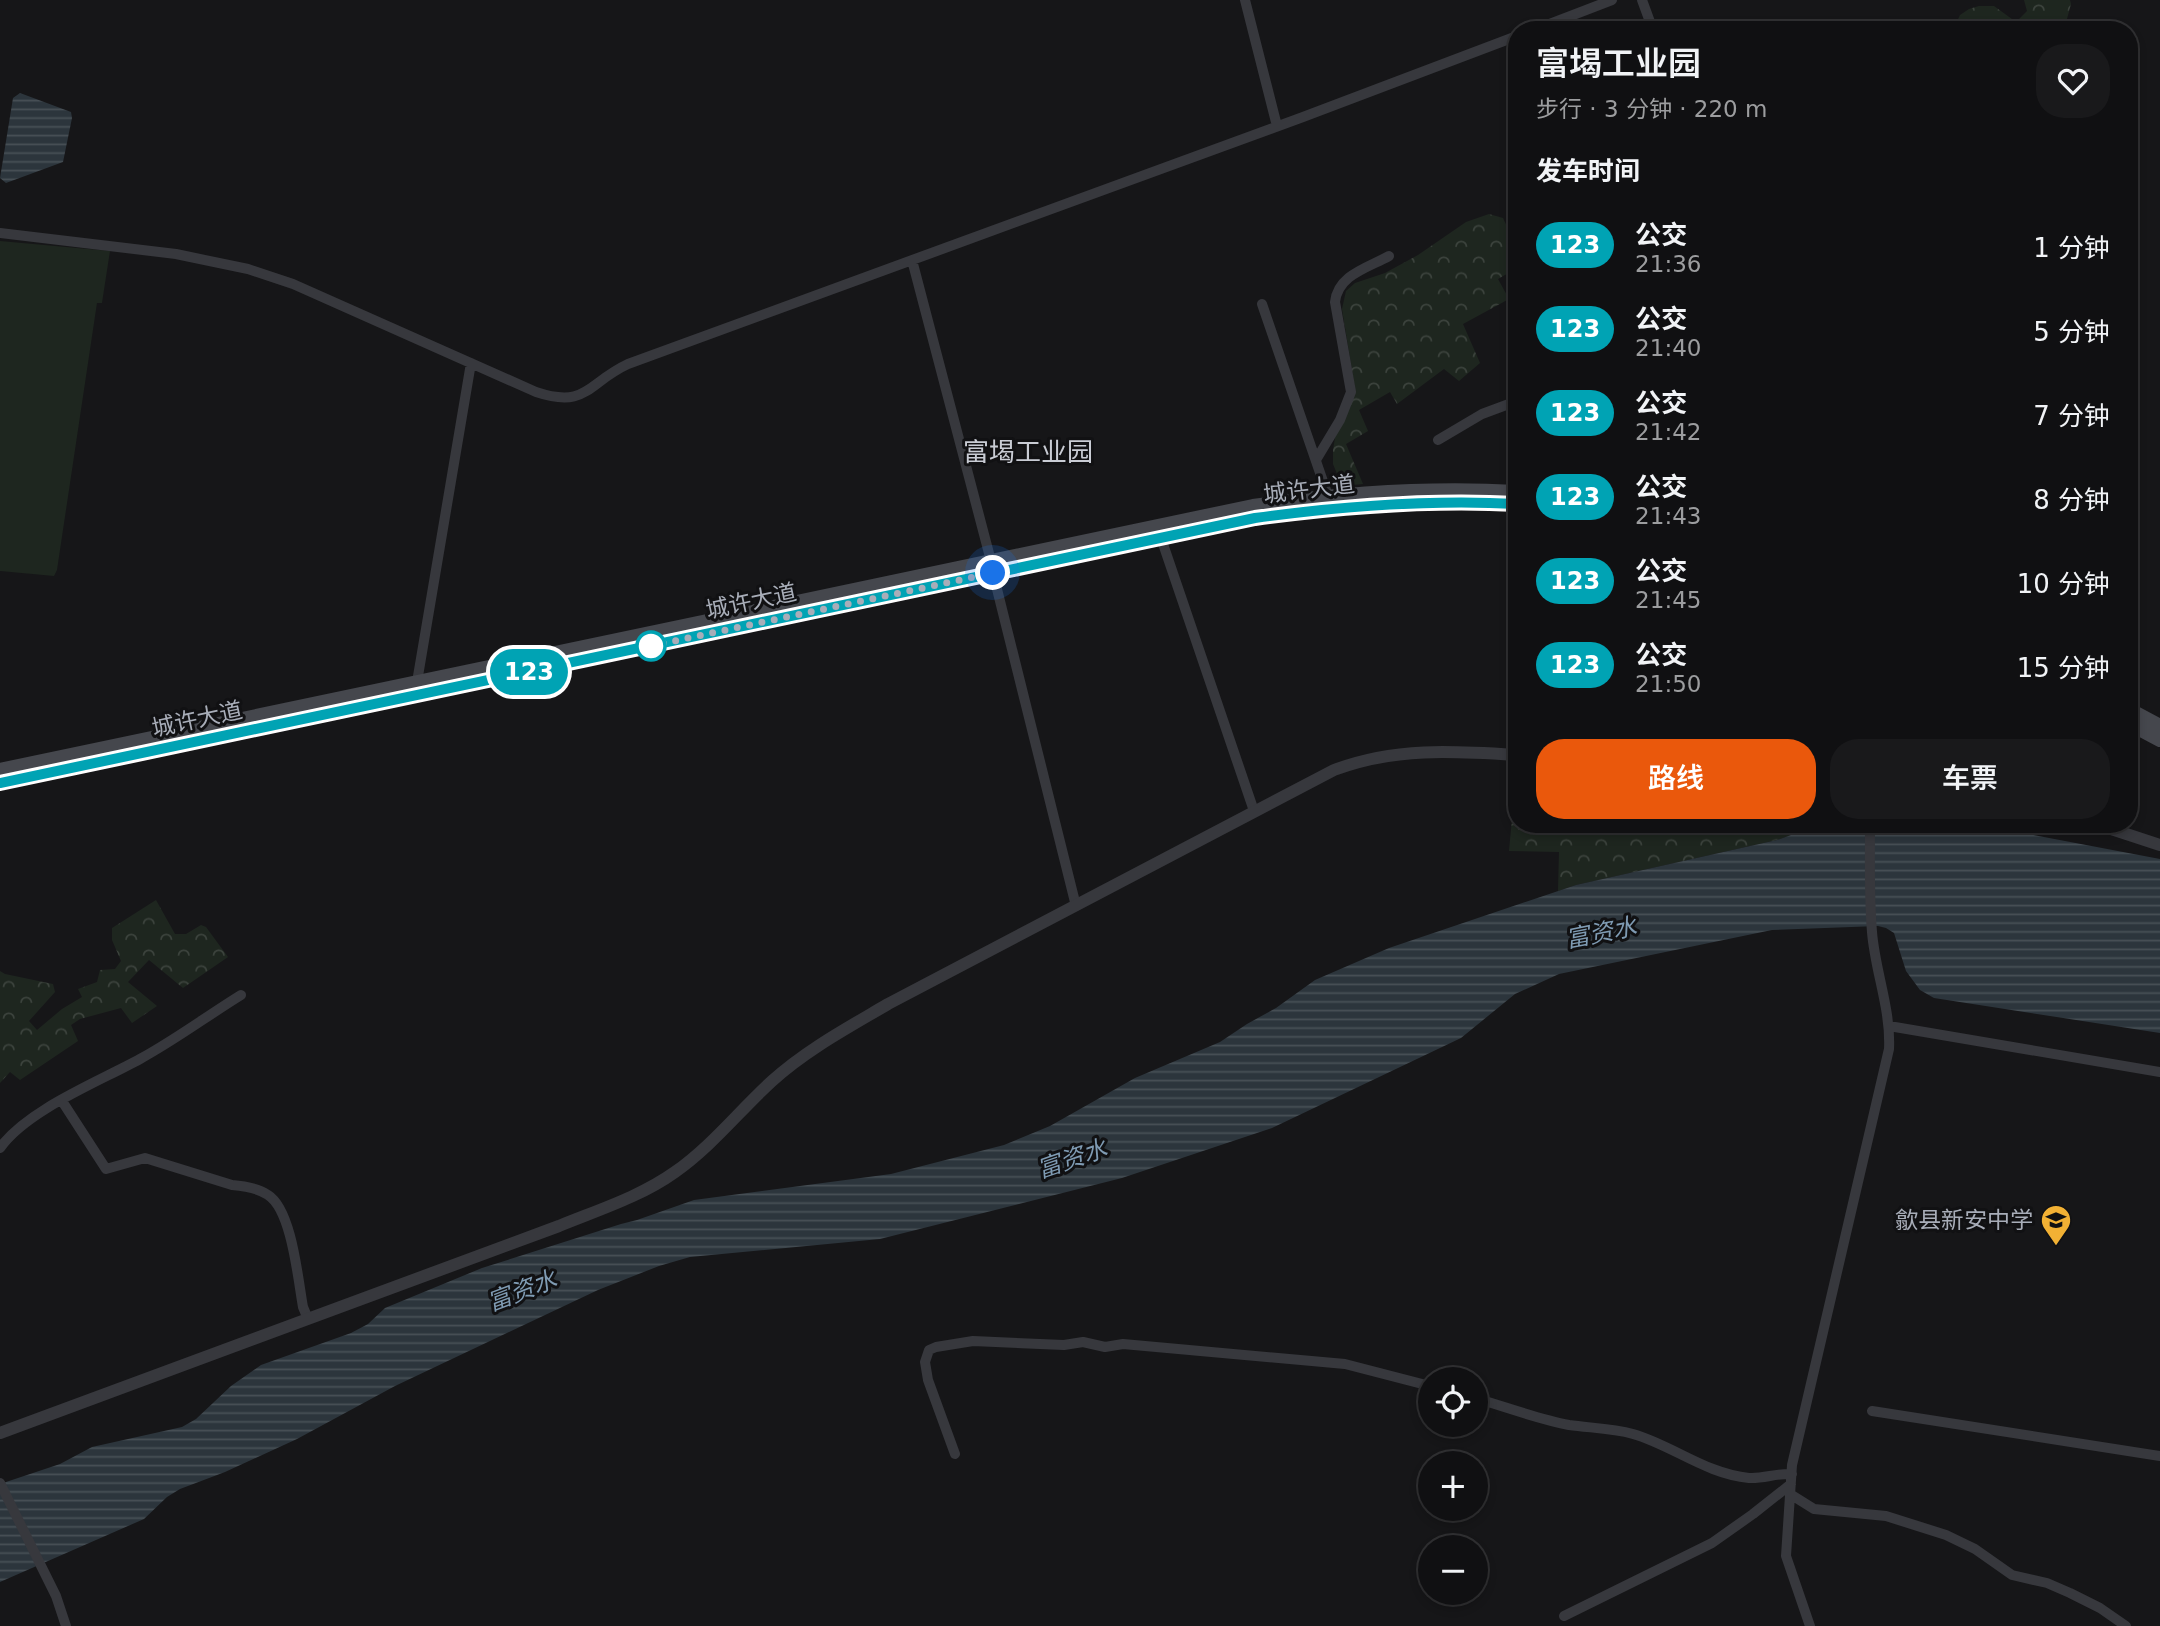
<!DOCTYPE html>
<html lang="zh">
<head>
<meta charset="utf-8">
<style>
  :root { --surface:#101012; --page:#19191b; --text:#f1f3f6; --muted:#9c9d9f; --line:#303032; --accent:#ea580c }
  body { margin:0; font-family:"DejaVu Sans","Noto Sans SC",sans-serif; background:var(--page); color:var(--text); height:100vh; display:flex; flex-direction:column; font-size:26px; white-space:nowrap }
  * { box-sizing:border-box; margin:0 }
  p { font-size:23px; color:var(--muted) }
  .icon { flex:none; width:38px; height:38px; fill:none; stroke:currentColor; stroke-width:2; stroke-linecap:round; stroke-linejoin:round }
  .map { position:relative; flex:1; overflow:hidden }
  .panel { position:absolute; left:1508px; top:21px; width:630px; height:812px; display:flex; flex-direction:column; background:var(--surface); border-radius:28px; box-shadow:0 4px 10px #0003,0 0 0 2px var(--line) }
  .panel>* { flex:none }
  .badge { padding:0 14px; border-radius:23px; font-size:24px; line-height:46px }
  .fabs { position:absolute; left:1418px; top:1367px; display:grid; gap:14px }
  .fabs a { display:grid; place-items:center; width:70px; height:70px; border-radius:50%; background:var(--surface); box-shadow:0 4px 10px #0003,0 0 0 2px var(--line); font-size:35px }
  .you { position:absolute; width:35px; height:35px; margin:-18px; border:5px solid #fff; border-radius:50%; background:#1a73e8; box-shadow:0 0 0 10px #1a73e833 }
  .map>.badge { position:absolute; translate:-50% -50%; box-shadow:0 0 0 4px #fff }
  h2 { padding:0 28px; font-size:26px; line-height:63px }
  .round { display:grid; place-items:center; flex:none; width:74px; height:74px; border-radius:28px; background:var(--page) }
  .overview { display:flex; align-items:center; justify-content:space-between; height:119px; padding:0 28px }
  h1 { font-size:33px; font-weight:600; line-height:52px }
  .button { display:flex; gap:14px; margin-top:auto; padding:14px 28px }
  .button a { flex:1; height:80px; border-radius:28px; background:var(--accent); color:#fff; font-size:28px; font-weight:600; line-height:80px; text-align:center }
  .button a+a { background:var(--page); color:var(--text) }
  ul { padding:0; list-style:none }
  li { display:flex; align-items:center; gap:21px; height:84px; padding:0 28px }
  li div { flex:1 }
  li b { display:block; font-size:26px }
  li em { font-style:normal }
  li .badge { min-width:77px; font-weight:700; text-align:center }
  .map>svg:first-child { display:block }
</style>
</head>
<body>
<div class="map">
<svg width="2160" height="1626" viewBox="0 0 2160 1626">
  <defs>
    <pattern id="forest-crowns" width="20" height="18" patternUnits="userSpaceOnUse" patternTransform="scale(1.75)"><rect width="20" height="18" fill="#1e261f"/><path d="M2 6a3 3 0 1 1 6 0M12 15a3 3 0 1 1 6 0" fill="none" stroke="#3c433d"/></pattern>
    <pattern id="water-rules" width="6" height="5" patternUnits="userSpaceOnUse" patternTransform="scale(1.75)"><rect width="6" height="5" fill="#2c353c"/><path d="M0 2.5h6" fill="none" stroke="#485056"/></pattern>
  </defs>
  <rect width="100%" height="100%" fill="#161618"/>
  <path fill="url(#forest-crowns)" d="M2024 0H2070L2071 4 2064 30H1953L1960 15 1969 9 1979 6H1994L2016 22 2027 11Z
    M1489 214 1503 218 1517 248V268L1498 279 1509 299 1463 324 1480 363 1459 381 1444 369 1397 404 1390 392 1359 410 1368 431 1346 444 1363 484 1342 486 1333 464V450L1336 432 1355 388 1342 309 1346 291 1355 283 1385 273 1418 255 1466 222Z
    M1517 766V824H1821L1777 840 1576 885 1558 891 1559 852 1509 851Z
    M156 900 175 934H186L201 925 206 927 228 957 183 988 149 960 128 982 157 1006 132 1023 121 1008 80 1019 71 1025 78 1041 20 1080 10 1072 0 1083V971L5 974 53 984 55 992 29 1021 37 1030 62 1009 82 997 78 989 97 982 100 970 115 969 121 961 112 940V928Z"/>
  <path fill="#1e261f" d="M0 241 110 251 102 303H97L57 570 54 576 0 571Z"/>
  <path fill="url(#water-rules)" d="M20 93 71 112 72 118 63 162 6 183 0 178 13 98Z
    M1821 824H1976L2160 859V1033L1934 998 1920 990 1906 971 1894 933 1886 928 1878 926 1772 930 1559 974 1515 994 1461 1038 1272 1128 1122 1178 880 1239 690 1257 659 1266 598 1290 395 1386 297 1439 225 1472 180 1489 167 1497 144 1519 0 1582V1484L60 1464 92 1447 182 1427 196 1419 231 1386 261 1365 351 1333 368 1324 385 1308 482 1268 621 1224 637 1220 694 1200 891 1174 1004 1145 1050 1126 1135 1078 1220 1042 1247 1024 1276 1008 1315 980 1389 948 1576 885 1777 840Z"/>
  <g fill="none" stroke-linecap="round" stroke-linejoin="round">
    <path stroke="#37383d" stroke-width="10" d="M1245 0 1277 126
      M1642 0 1653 30
      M1534 30 1612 0
      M0 233 176 254 248 269 293 284 536 392C587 409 587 383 628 364L1303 117 1517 36
      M912 260 991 561
      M1262 304 1328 496
      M1438 440 1482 414 1517 401
      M1316 460 1340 420 1351 392 1335 302C1338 275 1367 268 1389 256
      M1161 538 1254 811
      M993 573 1076 906
      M417 682 471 363
      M1889 1026 2160 1072
      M62 1101 106 1169 145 1158 232 1185C244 1186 258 1188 268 1195 292 1210 298 1280 303 1307L308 1319
      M0 1148C27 1110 98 1082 140 1059 175 1040 207 1016 241 995
      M1475 1398C1506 1407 1538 1419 1569 1425 1590 1428 1612 1428 1633 1434 1672 1445 1706 1474 1749 1478 1763 1479 1777 1473 1792 1474
      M1872 1411 2160 1456
      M955 1454 928 1380 925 1362 929 1350 936 1347 973 1341 1064 1345 1083 1342 1105 1347 1123 1344 1345 1364 1430 1386
      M0 1483 56 1596 66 1626
      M1790 1494 1814 1509 1886 1516 1946 1535 1975 1549 2012 1575 2047 1583 2070 1593 2100 1608 2126 1626
      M1564 1616 1712 1543 1753 1514 1791 1484
      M1810 1626 1786 1556 1792 1465 1889 1049C1891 1009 1875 971 1872 932 1869 896 1870 860 1870 824"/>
    <path stroke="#37383d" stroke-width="12" d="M2096 824 2160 845
      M0 1433 559 1226C598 1210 640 1197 675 1172 712 1146 739 1111 772 1081 806 1050 849 1027 888 1004L1334 770C1395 747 1454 751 1517 755"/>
    <path stroke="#45474d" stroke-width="14" d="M2130 710 2160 726
      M2130 724 2160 740
      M0 770 1253 506C1341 493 1428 487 1517 492
      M0 783 1255 518C1343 506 1429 500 1517 504"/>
  </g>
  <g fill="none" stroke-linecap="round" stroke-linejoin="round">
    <g stroke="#fff" stroke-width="16">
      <path id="line" d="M0 783 1255 518C1343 506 1429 499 1517 504"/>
    </g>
    <use href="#line" stroke="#00a3b4" stroke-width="10"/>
    <path stroke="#a8adb8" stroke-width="7" stroke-dasharray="0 12.6" d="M651 646 993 573"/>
  </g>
  <defs>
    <g id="school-pin" transform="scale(1.575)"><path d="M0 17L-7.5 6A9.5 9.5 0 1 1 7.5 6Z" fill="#f2b134" stroke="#111113"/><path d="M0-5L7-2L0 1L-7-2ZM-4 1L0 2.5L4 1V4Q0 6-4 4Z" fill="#111"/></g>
  </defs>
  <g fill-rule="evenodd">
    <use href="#school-pin" x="2056" y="1220"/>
  </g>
  <circle fill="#fff" stroke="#00a3b4" stroke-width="3.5" cx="651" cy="646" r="14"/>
  <g text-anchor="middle" stroke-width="6" stroke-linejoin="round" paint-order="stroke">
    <g font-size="23" fill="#a8adb8" stroke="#111113">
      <text transform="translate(1309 489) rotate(-7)" y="8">城许大道</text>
      <text transform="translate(751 601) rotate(-12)" y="8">城许大道</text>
      <text transform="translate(197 719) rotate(-12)" y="8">城许大道</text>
    </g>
    <g font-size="23" fill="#a8adb8" stroke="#111113" text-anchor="end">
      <text x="2033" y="1228">歙县新安中学</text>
    </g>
    <g font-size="24" font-style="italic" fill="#7f9bb3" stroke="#111113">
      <text transform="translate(1601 933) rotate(-11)" y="8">富资水</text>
      <text transform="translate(1072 1159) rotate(-19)" y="8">富资水</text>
      <text transform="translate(522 1291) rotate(-21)" y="8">富资水</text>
    </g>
    <g font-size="26" fill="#c9ccd4" stroke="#111113">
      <text x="1028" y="461">富堨工业园</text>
    </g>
  </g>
</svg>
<div class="fabs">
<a><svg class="icon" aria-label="locate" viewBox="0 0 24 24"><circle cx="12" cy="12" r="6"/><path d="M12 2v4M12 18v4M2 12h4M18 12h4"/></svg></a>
<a>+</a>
<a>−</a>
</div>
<div class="you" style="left:993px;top:573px"></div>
<b class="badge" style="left:529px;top:672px;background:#00a3b4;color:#fff">123</b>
<section class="panel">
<div class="overview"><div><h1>富堨工业园</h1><p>步行 · 3 分钟 · 220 m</p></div><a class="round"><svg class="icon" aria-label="heart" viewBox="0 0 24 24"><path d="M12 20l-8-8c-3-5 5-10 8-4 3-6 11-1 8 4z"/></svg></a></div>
<h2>发车时间</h2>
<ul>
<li><span class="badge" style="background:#00a3b4;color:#fff">123</span><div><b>公交</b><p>21:36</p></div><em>1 分钟</em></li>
<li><span class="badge" style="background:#00a3b4;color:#fff">123</span><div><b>公交</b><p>21:40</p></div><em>5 分钟</em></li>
<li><span class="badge" style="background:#00a3b4;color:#fff">123</span><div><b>公交</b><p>21:42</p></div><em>7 分钟</em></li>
<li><span class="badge" style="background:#00a3b4;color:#fff">123</span><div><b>公交</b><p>21:43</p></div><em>8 分钟</em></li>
<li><span class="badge" style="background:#00a3b4;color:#fff">123</span><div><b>公交</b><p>21:45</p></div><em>10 分钟</em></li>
<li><span class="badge" style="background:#00a3b4;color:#fff">123</span><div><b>公交</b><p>21:50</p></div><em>15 分钟</em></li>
</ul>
<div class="button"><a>路线</a><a>车票</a></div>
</section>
</div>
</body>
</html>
